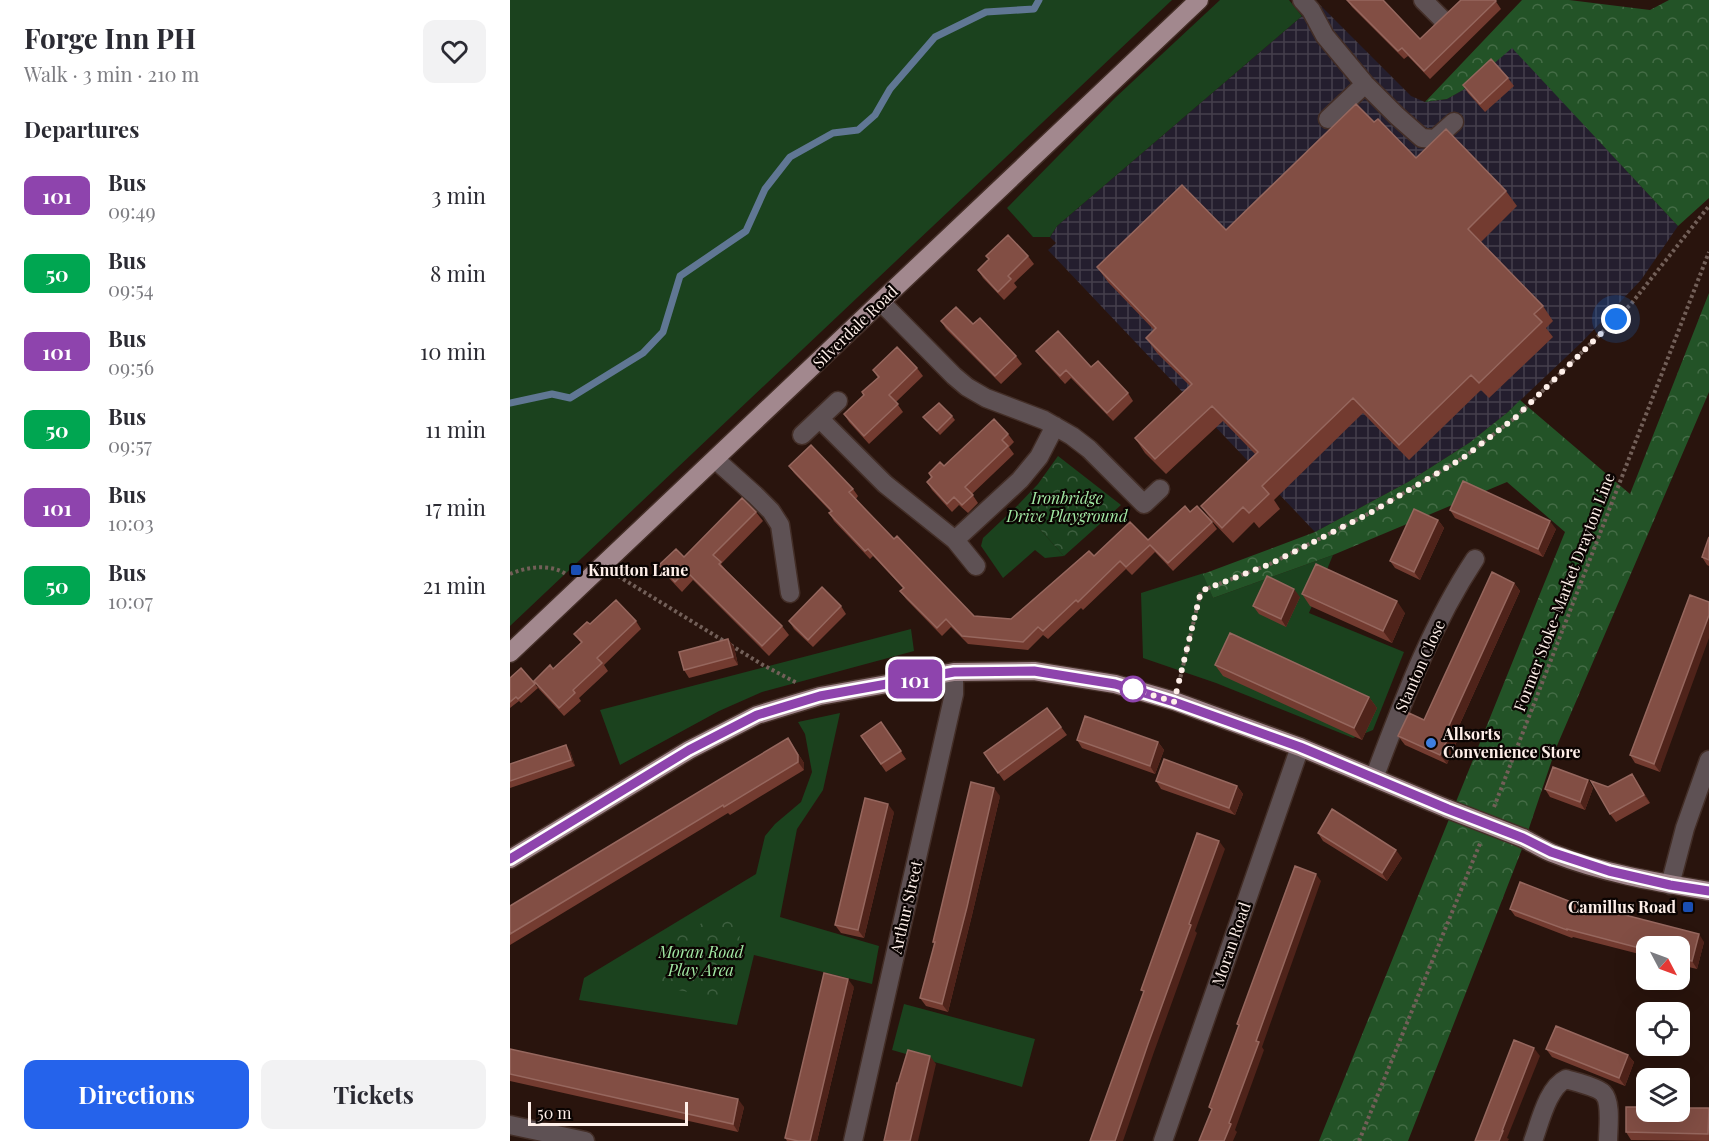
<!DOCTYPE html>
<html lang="en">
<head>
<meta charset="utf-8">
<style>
  :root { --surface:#fff; --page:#f2f2f3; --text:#2b2b33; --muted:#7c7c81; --accent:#2563eb }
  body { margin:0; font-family:"Playfair Display",serif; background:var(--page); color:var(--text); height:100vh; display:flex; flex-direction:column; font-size:22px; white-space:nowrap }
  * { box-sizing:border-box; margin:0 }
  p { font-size:20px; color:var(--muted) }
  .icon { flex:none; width:33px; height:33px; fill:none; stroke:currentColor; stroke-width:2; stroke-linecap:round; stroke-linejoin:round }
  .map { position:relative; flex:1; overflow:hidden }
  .drawer { display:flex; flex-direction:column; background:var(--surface); width:510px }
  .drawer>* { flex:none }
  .badge { padding:0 12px; border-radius:9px; font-size:21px; line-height:39px }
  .needle { width:39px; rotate:131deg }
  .fabs { position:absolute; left:1126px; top:936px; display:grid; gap:12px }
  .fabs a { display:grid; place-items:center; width:54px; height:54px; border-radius:12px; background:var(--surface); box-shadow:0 6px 24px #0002; font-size:30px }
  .scale { position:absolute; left:18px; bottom:15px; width:160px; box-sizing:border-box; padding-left:6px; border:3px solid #feefe9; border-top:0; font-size:16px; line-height:21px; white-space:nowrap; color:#feefe9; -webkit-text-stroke:4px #0b0402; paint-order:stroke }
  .you { position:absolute; width:30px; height:30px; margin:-15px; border:4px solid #fff; border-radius:50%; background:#1a73e8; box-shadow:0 0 0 9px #1a73e833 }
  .map>.badge { position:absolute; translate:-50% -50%; box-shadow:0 0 0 3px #fff }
  h2 { padding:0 24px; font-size:22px; line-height:54px }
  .round { display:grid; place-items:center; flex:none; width:63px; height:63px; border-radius:12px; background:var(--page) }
  .headline { display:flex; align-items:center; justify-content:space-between; height:102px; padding:0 24px }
  h1 { font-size:28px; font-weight:700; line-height:45px }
  .action { display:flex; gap:12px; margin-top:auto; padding:12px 24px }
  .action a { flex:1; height:69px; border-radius:12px; background:var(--accent); color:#fff; font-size:24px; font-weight:700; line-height:69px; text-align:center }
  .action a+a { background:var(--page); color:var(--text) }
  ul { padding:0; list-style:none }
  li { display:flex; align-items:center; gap:18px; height:78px; padding:0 24px }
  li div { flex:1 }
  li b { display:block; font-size:22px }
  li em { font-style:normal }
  li .badge { min-width:66px; font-weight:700; text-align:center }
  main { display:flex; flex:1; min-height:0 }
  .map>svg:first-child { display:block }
</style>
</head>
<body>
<main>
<section class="drawer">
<div class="headline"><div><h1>Forge Inn PH</h1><p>Walk · 3 min · 210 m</p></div><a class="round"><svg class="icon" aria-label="heart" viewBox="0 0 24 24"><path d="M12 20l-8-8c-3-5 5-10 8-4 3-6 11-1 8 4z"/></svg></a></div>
<h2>Departures</h2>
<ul>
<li><span class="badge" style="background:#8e44ad;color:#fff">101</span><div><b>Bus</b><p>09:49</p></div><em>3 min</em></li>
<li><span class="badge" style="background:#00a651;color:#fff">50</span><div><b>Bus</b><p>09:54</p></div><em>8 min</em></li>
<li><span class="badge" style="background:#8e44ad;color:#fff">101</span><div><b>Bus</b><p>09:56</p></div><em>10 min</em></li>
<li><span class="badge" style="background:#00a651;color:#fff">50</span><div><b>Bus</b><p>09:57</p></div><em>11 min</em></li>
<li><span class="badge" style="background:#8e44ad;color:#fff">101</span><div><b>Bus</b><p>10:03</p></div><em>17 min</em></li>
<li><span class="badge" style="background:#00a651;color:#fff">50</span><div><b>Bus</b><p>10:07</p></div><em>21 min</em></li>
</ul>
<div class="action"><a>Directions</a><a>Tickets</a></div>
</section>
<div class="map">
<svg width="1199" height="1141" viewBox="0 0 1199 1141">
  <defs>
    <pattern id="industrial-grid" width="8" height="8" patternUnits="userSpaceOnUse" patternTransform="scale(1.5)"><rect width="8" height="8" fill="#241e2e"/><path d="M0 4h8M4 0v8" fill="none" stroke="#453f4c"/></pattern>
    <pattern id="forest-crowns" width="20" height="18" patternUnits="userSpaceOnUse" patternTransform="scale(1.5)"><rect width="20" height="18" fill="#235327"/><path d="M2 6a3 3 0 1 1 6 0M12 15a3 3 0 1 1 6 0" fill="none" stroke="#446c46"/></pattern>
    <pattern id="park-crowns" width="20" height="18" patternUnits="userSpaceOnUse" patternTransform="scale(1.5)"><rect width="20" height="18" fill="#1b421e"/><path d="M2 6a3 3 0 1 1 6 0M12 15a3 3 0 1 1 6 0" fill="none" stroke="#3d5e3f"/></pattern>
  </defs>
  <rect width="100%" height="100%" fill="#29140d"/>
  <path fill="url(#industrial-grid)" d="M810 5 901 96 915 102 937 99 953 90 1002 47 1168 226 1131 280 1073 341 998 412 959 443 898 482 805 532 538 250 546 243 540 237 547 226 792 16Z"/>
  <path fill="#1b421e" d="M0 0H662L0 626Z
    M710 0H779L792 16 547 226 540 237H523L497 208 606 97Z
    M508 505 554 556 535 558 525 550 493 578 471 546 473 538Z
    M823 555 799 613 894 652 863 730 843 738 706 683 633 658 631 593 694 573 703 598Z
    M401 629 404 651 252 692 209 711 110 765 90 710Z
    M330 713 313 790 287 829 270 917 369 946 362 984 244 955 227 1025 69 1000 74 978 246 874 255 836 265 824 291 802 302 772 295 734 288 722Z
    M394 1004 525 1039 512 1087 382 1050Z"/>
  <path fill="url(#forest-crowns)" d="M1012 0H1059L1140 10 1159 0H1199V198L1168 226 1002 48 953 90 937 99 915 102Z
    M1199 293V392L1046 748 1012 849 898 1141H809L1055 532 997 482 823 555 703 598 693 574 805 532 898 482 959 443 998 412 1010 400 1120 494Z"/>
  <path fill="url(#park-crowns)" d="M548 456 611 505 554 556 508 505 528 484Z
    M209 914 233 919 218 999 150 987 154 943Z"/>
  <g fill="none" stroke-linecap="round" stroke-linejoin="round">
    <path stroke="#607794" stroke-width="7" d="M0 403 42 394 60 398 133 353 153 332 170 276 236 231 255 189 280 157 323 133 348 130 365 115 380 89 425 37 476 12 524 9 529 0"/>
    <g stroke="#432e27" stroke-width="21">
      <path id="minor" d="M792 0 801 10 815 36 855 84 887 116 912 138 925 139 944 122
        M913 0 931 18
        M818 119 855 84
        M371 302 444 376 457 387 476 398 534 420 562 436 579 449 634 504 650 489
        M310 419 375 484 445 540 466 566
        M292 435 328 401
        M206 460 245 495 261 511 270 525 280 593
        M445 540 510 480 529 457 545 426
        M864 778C893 702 920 627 965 559
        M1160 885 1175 828 1199 760
        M0 1125 75 1141
        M343 1141 444 694V672
        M653 1141 790 747
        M1023 1141C1030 1122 1038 1087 1056 1079 1065 1082 1087 1087 1093 1093 1102 1102 1098 1129 1098 1141"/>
    </g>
    <g stroke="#432e27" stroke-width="21">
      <path id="major" d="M0 653 689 0
        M1013 838C1023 843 1032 849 1042 853 1092 873 1146 882 1199 891
        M0 859 179 750 247 715 310 696 444 672 524 671 605 684 664 701 790 747 938 809"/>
    </g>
    <path stroke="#725f58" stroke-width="4" stroke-dasharray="3 3" stroke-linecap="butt" d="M0 574C16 567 42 563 57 575
      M108 576 253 665 287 683
      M669 683 691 591 760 564 860 513 953 458 1006 417 1121 304 1199 206
      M984 807 1199 252
      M849 1141 971 841"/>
    <use href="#minor" stroke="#5e5154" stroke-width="18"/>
    <use href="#major" stroke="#a2888e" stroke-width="18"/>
    <g stroke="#432e27" stroke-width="21" stroke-linecap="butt">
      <path id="major-bridge" d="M938 809 1013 838"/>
    </g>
    <use href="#major-bridge" stroke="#a2888e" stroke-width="18"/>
  </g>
  <path fill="#733b30" d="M837 0 910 39 985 0 991 9 920 79 898 56 894 59 842 7Z
    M998 78 1004 86 975 112 958 93 953 85Z
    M864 122 906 158 996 191 1007 206 971 242 1033 306 1043 321 1036 328 1043 337 979 398 971 390 899 460 853 413 764 500 770 509 749 528 744 522 723 543 702 521 691 506 745 454 713 421 656 474 635 453 625 438 680 386 647 353 636 338 644 330 598 282 587 267 716 230Z
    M476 256H518L524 264 504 283 507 287 494 300 473 278 468 270 479 259Z
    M431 321 463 324 506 356 512 364 491 384 436 329Z
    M526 351 581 367 618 393 623 401 603 421 561 378 555 384 532 359Z
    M407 368 413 376 386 402 393 412 359 444 339 422 334 414 354 395 352 392 368 378 363 370Z
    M442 416 445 420 430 435 413 417Z
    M498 434 504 442 499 447 504 454 462 494 468 503 458 513 449 505 442 512 422 490 417 482 421 478 419 473Z
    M279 466 343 489 348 496 346 499 384 539 464 616 501 619 584 556 638 540 680 512 702 522 707 529 663 571 645 552 622 575 616 569 573 610 571 608 538 639 533 635 518 650 458 644 441 627 432 636 396 599 390 591 393 588 363 556 360 559 324 521 319 513 321 512 284 473Z
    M940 510 1046 529 1033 557 945 518Z
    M246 512 253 521 211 564 216 570 272 626 279 635 259 656 183 580 172 592 156 575 149 565 174 557Z
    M928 520 934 528 910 580 885 568 880 561Z
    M1199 537V566L1197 565 1192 557Z
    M1004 583 1010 591 944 737 947 741 937 764 895 745 888 736 914 720Z
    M792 594 895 613 882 643 800 606Z
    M790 597 776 627 749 614 743 606Z
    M1199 602 1150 772 1125 763 1120 755Z
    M331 606 336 614 303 647 284 629 279 621Z
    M126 621 131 629 94 665 98 671 69 698 71 701 54 716 29 689 24 681 43 669 71 643 64 634 80 624Z
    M218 639 224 647 228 665 179 678 174 670Z
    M705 665 859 697 867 708 852 740 713 676Z
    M0 678 25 684 28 688 11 703 9 701 0 708Z
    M537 708 557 735 494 781 474 753Z
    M371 722 396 759 376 772 351 736Z
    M278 738 294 763V770L220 815 218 813 0 945V906Z
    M567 740 648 742 654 750 645 774 572 748Z
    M60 751 65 766 0 788V764Z
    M1122 774 1140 803 1106 822 1100 814 1098 787Z
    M1078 780 1083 788 1075 810 1040 797 1035 789Z
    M646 781 727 786 733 794 725 815 651 789Z
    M490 796 462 915 438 1012 416 1006 410 998 425 945 423 942Z
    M384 812 354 938 331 933 325 925Z
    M808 833 892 858 877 881 813 841Z
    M1000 909H1079L1194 942 1187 969 1170 965V946H1137V956L1063 937 1062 938 1005 916Z
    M344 987 307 1141H277L275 1138Z
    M0 1049 234 1107 228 1132 0 1081Z
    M1036 1049 1118 1055 1124 1062 1115 1086 1042 1057Z
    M1199 1108V1141L1121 1140 1116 1132Z"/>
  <path fill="#4f231a" d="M928 520 934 528 910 580 904 572Z
    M1040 521 1046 529 1033 557 1028 549Z
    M1004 583 1010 591 944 737 947 741 937 764 930 755 937 730Z
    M784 589 790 597 776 627 771 619Z
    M887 601 895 613 882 643 873 631Z
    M1199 615V638L1150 772 1144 764Z
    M218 639 224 647 228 665 223 657Z
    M859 697 867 708 852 740 844 728Z
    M278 738 294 763V770L288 762Z
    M648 742 654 750 645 774 640 766Z
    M56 745 60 751 65 766 61 760Z
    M1122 774 1127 781 1140 803 1134 795Z
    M1078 780 1083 788 1075 810 1070 802Z
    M727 786 733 794 725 815 719 808Z
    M484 788 490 796 462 915 438 1012 432 1004Z
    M378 804 384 812 354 938 348 930Z
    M709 841 715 849 685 931 687 933 644 1052 613 1141H605L679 924Z
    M886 850 892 858 877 881 872 873Z
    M806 874 811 881 752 1047 754 1050 725 1130 727 1132 723 1141H714L746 1041Z
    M1189 934 1194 942 1187 969 1182 961Z
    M338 979 344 987 307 1141H300Z
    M1024 1048 1030 1056 997 1138 999 1139 998 1141H989L992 1131Z
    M1118 1055 1124 1062 1115 1086 1109 1078Z
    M420 1056 426 1064 408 1141H400Z
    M228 1099 234 1107 228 1132 223 1124Z"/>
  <path fill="#824e44" stroke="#96675e" stroke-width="1.5" d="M837 0H873L910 39 951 0H985L986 1 914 71 892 48 888 51Z
    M981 59 998 78 970 104 953 85Z
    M846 104 864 122 868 119 906 158 936 129 996 191 958 229 1033 306 1024 314 1032 322 969 383 961 375 889 445 843 398 752 486 759 494 739 513 733 507 712 528 691 506 748 452 702 406 645 459 625 438 682 384 636 338 646 328 587 267 672 185 716 230Z
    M498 235 518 256 498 276 501 279 488 292 468 270 479 259 476 256Z
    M446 307 463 324 470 318 506 356 485 376 431 321Z
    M548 331 581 367 588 361 618 393 597 413 556 370 550 376 526 351Z
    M387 347 407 368 379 395 388 404 354 436 334 414 354 395 352 392 369 377 363 370Z
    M429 403 442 416 427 431 413 417Z
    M484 419 498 434 492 440 498 446 455 487 463 495 452 505 444 497 437 504 417 482 422 477 419 473 430 462 434 466Z
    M301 445 343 489 339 492 356 510 384 539 387 536 464 616 501 619 579 551 584 556 620 522 638 540 675 506 680 512 687 506 702 522 658 563 640 545 616 567 610 561 568 602 566 600 533 631 528 627 513 642 452 636 436 619 427 628 390 591 394 588 358 549 355 551 319 513 322 511 279 466Z
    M953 481 1040 521 1028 549 940 510Z
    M232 498 246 512 203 555 211 562 209 564 272 626 252 646 176 571 165 582 149 565 166 549 174 557Z
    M904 509 928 520 904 572 880 561Z
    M1199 537V560L1192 557Z
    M806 564 887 601 873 631 792 594Z
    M982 572 1004 583 937 730 941 732 930 755 888 736 899 713 914 720Z
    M757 576 784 589 771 619 743 606Z
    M312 587 331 606 298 640 279 621Z
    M1180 595 1199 602V615L1144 764 1120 755Z
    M106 600 126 621 87 658 92 663 63 690 65 693 49 708 24 681 40 665 43 669 72 642 64 634 77 622 80 624Z
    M720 633 859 697 844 728 705 665Z
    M218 639 223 657 174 670 169 652Z
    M11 668 25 684 8 699 6 697 0 702V678Z
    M537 708 551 727 488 773 474 753Z
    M575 716 648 742 640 766 567 740Z
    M371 722 391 751 371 764 351 736Z
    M278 738 288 755V762L214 807 213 805 0 934V906Z
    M56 745 61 760 0 781V764Z
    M654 759 727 786 719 808 646 781Z
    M1043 767 1078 780 1070 802 1035 789Z
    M1122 774 1134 795 1100 814 1081 781 1098 787Z
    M461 782 484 788 457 907 432 1004 410 998 425 942H423Z
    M355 798 378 804 348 930 325 925Z
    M822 809 886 850 872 873 808 833Z
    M687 833 709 841 679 924 681 925 638 1044 605 1141H580L634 991 631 990Z
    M785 866 806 874 746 1041 749 1042 719 1123 721 1124 714 1141H689L702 1109 699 1107 729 1025 727 1024Z
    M1010 882 1079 909 1080 906 1189 934 1182 961 1170 958V946H1137V950L1057 929V930L1000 909Z
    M314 973 338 979 300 1141H288L275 1138Z
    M1046 1026 1118 1055 1109 1078 1036 1049Z
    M1004 1040 1024 1048 992 1131H993L989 1141H965Z
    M0 1049 228 1099 223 1124 0 1074Z
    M398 1050 420 1056 400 1141H374L387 1083H388Z
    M1116 1107H1137V1112H1170V1108H1199L1198 1134 1116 1132Z"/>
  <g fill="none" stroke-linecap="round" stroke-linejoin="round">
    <g stroke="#fff" stroke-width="14">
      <path id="line" d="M0 859 179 750 247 715 310 696 444 672 524 671 605 684 664 702 790 747 938 809 1013 838 1041 852 1099 871 1160 885 1199 891"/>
    </g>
    <use href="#line" stroke="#8e44ad" stroke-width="9"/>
    <path stroke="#feefe9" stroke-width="6" stroke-dasharray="0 10.8" d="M623 689 664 702 691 591 760 564 780 554 860 513 953 458 1006 417 1106 319"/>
  </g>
  <g fill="#1a4fb4" stroke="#0b0402" stroke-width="2">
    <rect x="60" y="564" width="12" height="12" rx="3"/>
    <rect x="1172" y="901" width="12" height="12" rx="3"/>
  </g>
  <circle fill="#fff" stroke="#8e44ad" stroke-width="3" cx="623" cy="689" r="12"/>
  <circle fill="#3f7fe0" stroke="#0b0402" stroke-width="2" cx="921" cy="743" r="6"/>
  <g text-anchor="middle" stroke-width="4.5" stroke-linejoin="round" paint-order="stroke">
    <g font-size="16" fill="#feefe9" stroke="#0b0402">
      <text transform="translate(345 327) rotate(-44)" y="6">Silverdale Road</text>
      <text transform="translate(1054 592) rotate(-69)" y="6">Former Stoke-Market Drayton Line</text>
      <text transform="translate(910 666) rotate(-66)" y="6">Stanton Close</text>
      <text transform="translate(396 907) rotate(-77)" y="6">Arthur Street</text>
      <text transform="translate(721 944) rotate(-71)" y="6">Moran Road</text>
    </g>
    <g font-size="16" font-style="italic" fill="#a2e9a4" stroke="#0b0402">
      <text x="557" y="504">Ironbridge<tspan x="557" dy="18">Drive Playground</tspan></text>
      <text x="191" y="958">Moran Road<tspan x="191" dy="18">Play Area</tspan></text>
    </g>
    <g font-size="16" font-weight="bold" fill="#feefe9" stroke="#0b0402" text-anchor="start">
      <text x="78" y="576">Knutton Lane</text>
      <text x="933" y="740">Allsorts<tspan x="933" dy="18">Convenience Store</tspan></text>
      <text x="1166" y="913" text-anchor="end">Camillus Road</text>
    </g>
  </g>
</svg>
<div class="fabs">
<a><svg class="needle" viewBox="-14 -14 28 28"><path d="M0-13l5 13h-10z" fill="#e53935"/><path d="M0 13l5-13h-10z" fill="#7c7c81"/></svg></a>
<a><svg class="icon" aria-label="locate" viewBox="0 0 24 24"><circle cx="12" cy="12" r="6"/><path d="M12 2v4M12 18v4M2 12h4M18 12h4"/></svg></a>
<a><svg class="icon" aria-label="layers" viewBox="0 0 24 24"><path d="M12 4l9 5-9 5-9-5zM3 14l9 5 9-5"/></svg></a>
</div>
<div class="scale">50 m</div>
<div class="you" style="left:1106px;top:319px"></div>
<b class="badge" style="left:405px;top:679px;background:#8e44ad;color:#fff">101</b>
</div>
</main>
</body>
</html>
